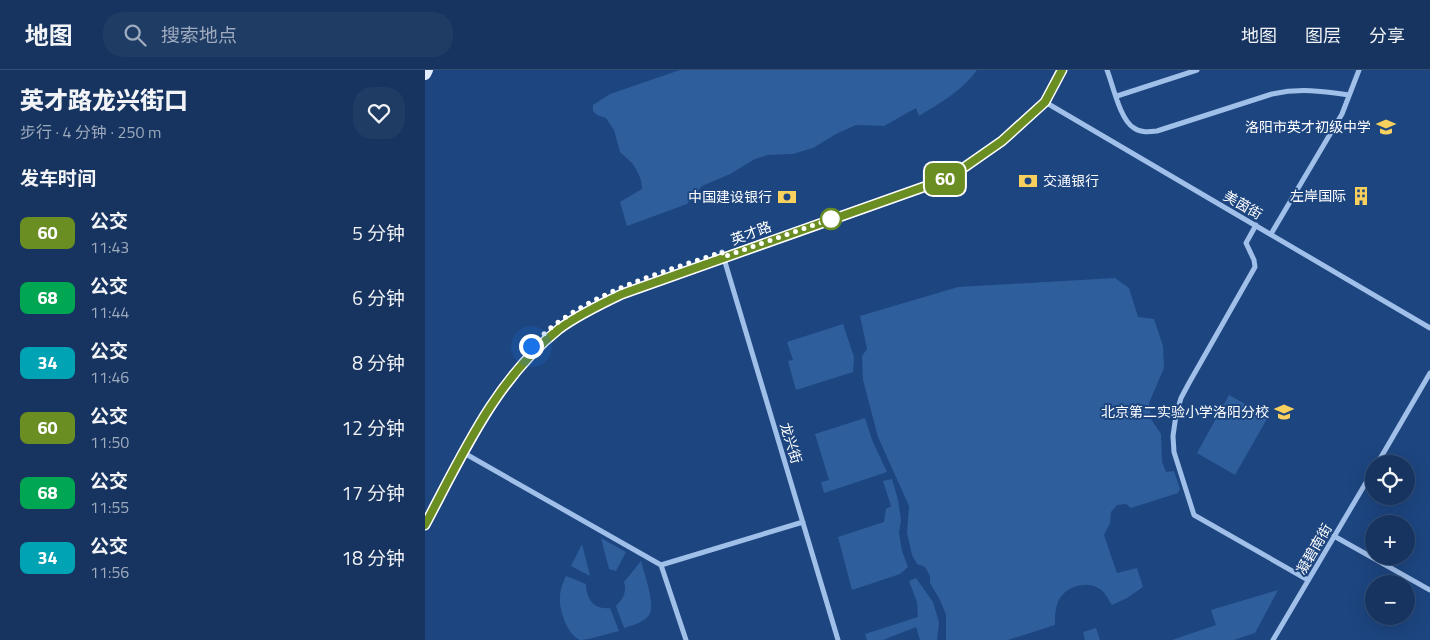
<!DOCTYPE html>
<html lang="zh">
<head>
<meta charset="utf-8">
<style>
  :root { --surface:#16345f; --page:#1f3c65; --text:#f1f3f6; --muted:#9eaabd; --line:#354f74 }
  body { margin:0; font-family:"Titillium Web","Noto Sans SC",sans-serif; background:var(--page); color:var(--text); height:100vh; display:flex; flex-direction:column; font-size:19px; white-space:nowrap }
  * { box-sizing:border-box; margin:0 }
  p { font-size:16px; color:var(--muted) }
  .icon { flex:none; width:28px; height:28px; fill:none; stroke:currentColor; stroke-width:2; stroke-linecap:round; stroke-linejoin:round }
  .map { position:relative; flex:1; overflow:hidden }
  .side { display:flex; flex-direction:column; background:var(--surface); width:425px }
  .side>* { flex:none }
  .badge { padding:0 10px; border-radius:8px; font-size:18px; line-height:32px }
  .controls { position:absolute; left:940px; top:385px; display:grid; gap:10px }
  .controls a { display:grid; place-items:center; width:50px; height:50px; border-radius:50%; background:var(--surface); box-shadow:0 5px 20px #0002,0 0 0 1px var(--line); font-size:25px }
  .you { position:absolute; width:25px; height:25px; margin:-12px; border:4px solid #fff; border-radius:50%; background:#1a73e8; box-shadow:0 0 0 8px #1a73e833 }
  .map>.badge { position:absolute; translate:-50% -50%; box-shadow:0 0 0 2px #fff }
  h2 { padding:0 20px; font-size:19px; line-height:45px }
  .round { display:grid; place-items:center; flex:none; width:52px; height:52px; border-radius:20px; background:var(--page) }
  .head { display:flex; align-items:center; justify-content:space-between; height:85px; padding:0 20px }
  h1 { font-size:24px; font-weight:800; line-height:38px }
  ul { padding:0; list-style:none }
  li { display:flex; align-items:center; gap:15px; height:65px; padding:0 20px }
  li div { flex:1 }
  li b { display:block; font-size:19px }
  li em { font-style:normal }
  li .badge { min-width:55px; font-weight:700; text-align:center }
  header { display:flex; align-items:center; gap:30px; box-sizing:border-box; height:70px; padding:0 25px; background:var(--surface); border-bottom:1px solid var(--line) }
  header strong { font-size:24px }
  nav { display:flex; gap:28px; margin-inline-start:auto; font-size:18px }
  .search { width:350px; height:45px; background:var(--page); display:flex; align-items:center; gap:12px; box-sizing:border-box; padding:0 18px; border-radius:20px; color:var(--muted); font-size:19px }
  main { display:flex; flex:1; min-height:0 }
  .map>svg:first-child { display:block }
</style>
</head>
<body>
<header>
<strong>地图</strong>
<div class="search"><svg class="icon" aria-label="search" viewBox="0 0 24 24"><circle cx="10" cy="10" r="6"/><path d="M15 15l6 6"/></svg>搜索地点</div>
<nav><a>地图</a><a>图层</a><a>分享</a></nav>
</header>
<main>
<section class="side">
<div class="head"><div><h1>英才路龙兴街口</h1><p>步行 · 4 分钟 · 250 m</p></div><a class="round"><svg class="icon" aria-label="heart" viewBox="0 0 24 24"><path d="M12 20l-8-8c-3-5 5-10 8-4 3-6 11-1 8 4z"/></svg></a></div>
<h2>发车时间</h2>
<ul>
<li><span class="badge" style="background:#6b8e23;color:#fff">60</span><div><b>公交</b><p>11:43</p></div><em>5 分钟</em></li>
<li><span class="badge" style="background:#00a651;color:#fff">68</span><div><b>公交</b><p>11:44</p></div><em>6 分钟</em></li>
<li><span class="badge" style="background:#00a3b4;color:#fff">34</span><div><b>公交</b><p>11:46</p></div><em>8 分钟</em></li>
<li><span class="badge" style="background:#6b8e23;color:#fff">60</span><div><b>公交</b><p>11:50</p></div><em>12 分钟</em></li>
<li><span class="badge" style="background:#00a651;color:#fff">68</span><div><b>公交</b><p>11:55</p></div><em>17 分钟</em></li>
<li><span class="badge" style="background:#00a3b4;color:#fff">34</span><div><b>公交</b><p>11:56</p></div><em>18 分钟</em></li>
</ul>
</section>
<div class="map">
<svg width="1005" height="570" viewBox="0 0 1005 570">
  <rect width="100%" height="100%" fill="#1d457f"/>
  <path fill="#2f5e9d" d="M255 0H552C538 20 515 33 494 46L491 38 459 56 431 55 411 64 388 78 368 84 343 85 330 89 305 104 277 116 262 134 202 156 195 132 217 119 216 110 212 101 207 93 195 82 189 60 181 48 172 45 168 41V35L185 24Z
    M690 208 704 218 713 247 729 249 738 276 739 298 724 333 726 349 736 364 737 392 741 402 749 401 755 419 753 423 706 438 701 434 692 435 686 442 685 453 679 465 692 503 712 498 718 517 702 528 687 535C683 529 680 522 675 519 663 510 642 516 635 528 630 536 630 546 630 555L583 570H521V545L515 530 505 513V506L500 497 492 494 487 485 482 463 484 436 453 367 438 310 437 286 442 279 435 246 533 217Z
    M418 254 429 287 428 302 371 320 363 291 368 290 362 272Z
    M804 325 843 347 810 405 772 383Z
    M440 348 447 370 462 402 399 423 396 412 404 410 390 364Z
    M467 409 473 430 476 450 474 463 477 481 483 497 475 504 427 520 413 467 459 452 461 439 466 436 458 411Z
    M176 468 201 482 191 501 184 499Z
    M157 474 165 506 146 496Z
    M216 491C219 503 231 535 224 545 218 553 208 555 199 558L191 536C198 529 202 522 199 512Z
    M141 506 161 514C161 529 169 540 185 538L194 561C185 563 163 570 155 570 143 565 136 544 135 533 134 524 137 514 141 506Z
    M491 508 508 532 514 552 512 570H495L491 557 458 570H442L440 564 493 547 492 532 484 511Z
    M853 520 830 563 809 570H747L791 555 786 540Z
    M671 558 675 570H660L658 562Z"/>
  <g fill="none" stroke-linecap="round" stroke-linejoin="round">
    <path stroke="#a0bfe9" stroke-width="5" d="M682 0C688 15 695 50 709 58 716 63 724 62 732 61L847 24C875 18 896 21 924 25
      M692 26 772 0
      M620 32 1005 258
      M831 155 821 173 829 190 830 197 764 313 756 328 751 345 748 366 749 382 769 445 883 510
      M846 164 917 44 934 0
      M297 182 413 570
      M39 383 236 495 378 452
      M952 394 1005 303
      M909 466 1005 520
      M236 495 261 570
      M848 570 949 399"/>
    <path stroke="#cbdcf7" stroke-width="10" d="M0 455C38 386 71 309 134 259 153 245 176 234 197 224L524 108 577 71 620 32 637 0"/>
    <path stroke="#e3ecfe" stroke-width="12" d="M0 4 2 0"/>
  </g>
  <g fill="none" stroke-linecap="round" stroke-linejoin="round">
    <g stroke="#fff" stroke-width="11">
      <path id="line" d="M0 455C37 385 71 309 134 259 153 245 176 234 197 224L524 108 577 71 620 32 637 0"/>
    </g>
    <use href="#line" stroke="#6b8e23" stroke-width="8"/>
    <path stroke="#fff" stroke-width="5" stroke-dasharray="0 9" d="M106 276C114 269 122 260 132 253 180 218 241 201 297 182L298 187 409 148 406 149"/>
  </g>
  <defs>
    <g id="school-bare" transform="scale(1.5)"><path d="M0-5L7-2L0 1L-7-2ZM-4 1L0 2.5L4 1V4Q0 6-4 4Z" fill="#f8d05e" stroke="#1d457f" stroke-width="2.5" paint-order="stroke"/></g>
    <g id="bank-bare" transform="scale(1.5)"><path d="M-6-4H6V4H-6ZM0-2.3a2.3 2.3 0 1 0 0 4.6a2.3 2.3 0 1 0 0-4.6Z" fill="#f8d05e" stroke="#1d457f" stroke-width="2.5" paint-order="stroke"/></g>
    <g id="building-bare" transform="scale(1.5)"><path d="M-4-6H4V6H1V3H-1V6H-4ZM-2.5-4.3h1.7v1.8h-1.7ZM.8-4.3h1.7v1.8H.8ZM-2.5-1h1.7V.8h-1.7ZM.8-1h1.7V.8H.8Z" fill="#f8d05e" stroke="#1d457f" stroke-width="2.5" paint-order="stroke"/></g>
  </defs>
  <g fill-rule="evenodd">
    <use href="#school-bare" x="961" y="57"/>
    <use href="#bank-bare" x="603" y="111"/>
    <use href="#building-bare" x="936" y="126"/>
    <use href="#bank-bare" x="362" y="127"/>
    <use href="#school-bare" x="859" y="342"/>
  </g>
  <circle fill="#fff" stroke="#6b8e23" stroke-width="2.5" cx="406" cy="149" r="10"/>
  <g text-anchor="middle" stroke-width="4" stroke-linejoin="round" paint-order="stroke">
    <g font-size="14" fill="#fff" stroke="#1d457f" text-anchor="end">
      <text x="946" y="62">洛阳市英才初级中学</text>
      <text x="618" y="116" text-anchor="start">交通银行</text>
      <text x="921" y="131">左岸国际</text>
      <text x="347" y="132">中国建设银行</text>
      <text x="844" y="347">北京第二实验小学洛阳分校</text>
    </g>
    <g font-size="14" fill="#fff" stroke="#1d457f">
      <text transform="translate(818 135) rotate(30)" y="5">美茵街</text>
      <text transform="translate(326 163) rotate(-20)" y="5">英才路</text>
      <text transform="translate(366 373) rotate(73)" y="5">龙兴街</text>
      <text transform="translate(889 479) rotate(-60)" y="5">凝碧南街</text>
    </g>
  </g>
</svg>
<div class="controls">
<a><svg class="icon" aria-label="locate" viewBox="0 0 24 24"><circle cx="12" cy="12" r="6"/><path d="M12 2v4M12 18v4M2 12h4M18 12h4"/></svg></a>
<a>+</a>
<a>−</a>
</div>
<div class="you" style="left:106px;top:276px"></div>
<b class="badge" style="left:520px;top:109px;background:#6b8e23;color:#fff">60</b>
</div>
</main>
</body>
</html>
